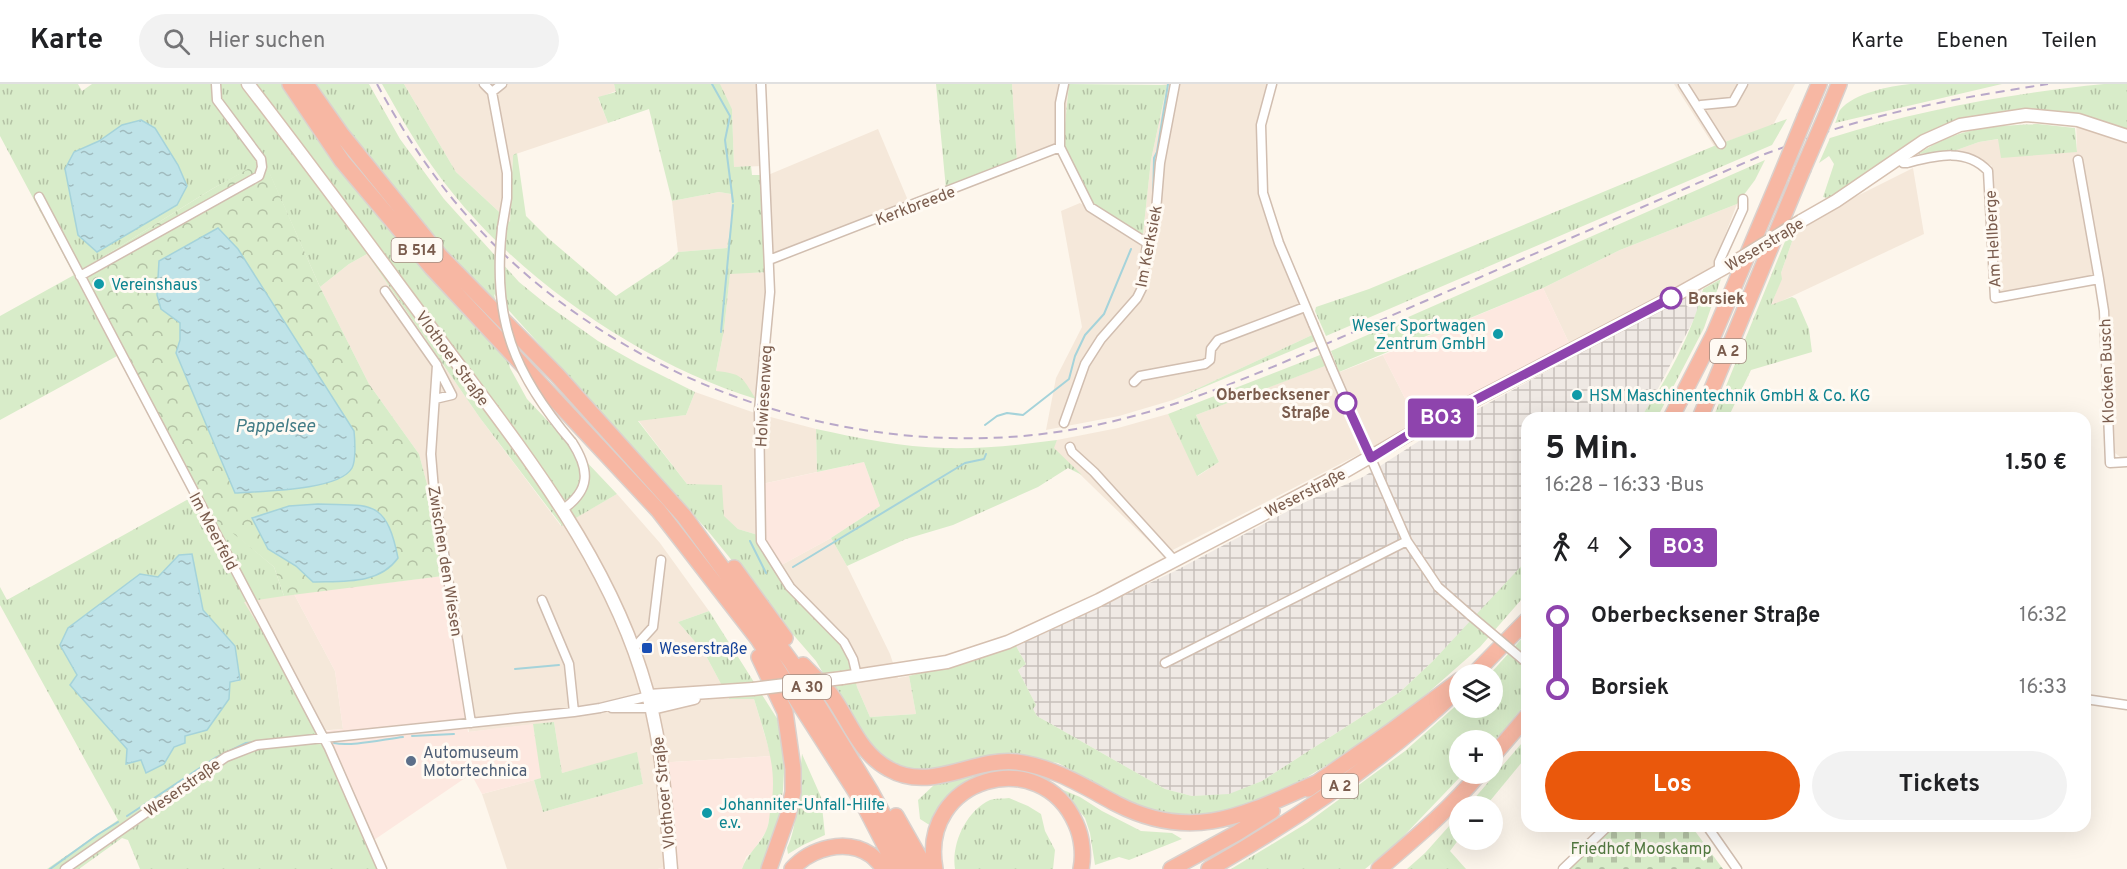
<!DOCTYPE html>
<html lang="de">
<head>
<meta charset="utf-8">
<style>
  :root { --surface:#fff; --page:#f2f2f2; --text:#202124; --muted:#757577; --line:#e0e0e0; --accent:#ea580c }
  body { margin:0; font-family:Overpass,sans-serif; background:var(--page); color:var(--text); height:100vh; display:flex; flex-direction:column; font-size:22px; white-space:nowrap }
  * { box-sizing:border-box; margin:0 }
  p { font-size:20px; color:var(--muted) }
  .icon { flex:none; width:33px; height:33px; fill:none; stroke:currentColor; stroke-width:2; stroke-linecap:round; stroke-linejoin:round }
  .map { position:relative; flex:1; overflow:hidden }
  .side { position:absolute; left:1521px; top:328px; width:570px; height:420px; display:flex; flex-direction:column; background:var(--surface); border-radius:18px; box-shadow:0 6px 24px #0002 }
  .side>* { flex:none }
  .badge { padding:0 12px; border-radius:4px; font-size:21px; line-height:39px }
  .fabs { position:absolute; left:1449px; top:580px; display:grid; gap:12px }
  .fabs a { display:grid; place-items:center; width:54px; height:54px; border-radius:50%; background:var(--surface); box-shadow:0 6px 24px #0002; font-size:30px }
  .map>.badge { position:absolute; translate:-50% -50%; box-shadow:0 0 0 3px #fff }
  .legs { display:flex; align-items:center; gap:9px; height:66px; padding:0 24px; font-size:20px }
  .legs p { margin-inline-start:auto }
  .overview { display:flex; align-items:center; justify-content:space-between; height:102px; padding:0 24px }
  h1 { font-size:33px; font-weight:700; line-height:45px }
  .primary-button { display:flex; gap:12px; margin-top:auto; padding:12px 24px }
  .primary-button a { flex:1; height:69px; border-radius:36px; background:var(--accent); color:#fff; font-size:24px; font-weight:700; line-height:69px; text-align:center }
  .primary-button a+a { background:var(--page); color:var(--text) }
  ul { padding:0 24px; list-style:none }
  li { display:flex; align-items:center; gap:21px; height:72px; font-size:22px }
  li i { display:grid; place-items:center; width:9px; height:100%; margin:0 8px; background:currentColor }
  li i::after { content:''; width:15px; height:15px; margin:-8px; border:4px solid; border-radius:50%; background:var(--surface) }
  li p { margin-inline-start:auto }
  li:first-child i { background:linear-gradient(#0000 50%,currentColor 0) }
  li:last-child i { background:linear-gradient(currentColor 50%,#0000 0) }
  header { display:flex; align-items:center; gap:36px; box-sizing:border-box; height:84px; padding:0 30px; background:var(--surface); border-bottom:2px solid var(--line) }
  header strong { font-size:28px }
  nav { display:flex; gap:33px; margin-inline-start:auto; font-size:21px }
  .search { width:420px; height:54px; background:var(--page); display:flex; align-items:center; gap:15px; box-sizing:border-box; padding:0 21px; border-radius:33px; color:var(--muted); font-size:22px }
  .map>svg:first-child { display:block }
</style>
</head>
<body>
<header>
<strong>Karte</strong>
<div class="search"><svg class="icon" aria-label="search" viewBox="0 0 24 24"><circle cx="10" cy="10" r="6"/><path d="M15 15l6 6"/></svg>Hier suchen</div>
<nav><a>Karte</a><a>Ebenen</a><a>Teilen</a></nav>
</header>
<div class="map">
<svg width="2127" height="785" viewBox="0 0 2127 785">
  <defs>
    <pattern id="industrial-grid" width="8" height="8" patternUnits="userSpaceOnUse" patternTransform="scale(1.5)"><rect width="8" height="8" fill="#efe9e4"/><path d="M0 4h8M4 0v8" fill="none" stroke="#c7c0bb"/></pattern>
    <pattern id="grass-tufts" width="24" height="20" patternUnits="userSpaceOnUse" patternTransform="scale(1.5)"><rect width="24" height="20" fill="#d8ecc9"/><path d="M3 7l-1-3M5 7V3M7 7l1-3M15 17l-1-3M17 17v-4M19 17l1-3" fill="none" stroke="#b4c2a5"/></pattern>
    <pattern id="cemetery-stones" width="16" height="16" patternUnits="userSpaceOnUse" patternTransform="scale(1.5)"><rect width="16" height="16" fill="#d8ecc9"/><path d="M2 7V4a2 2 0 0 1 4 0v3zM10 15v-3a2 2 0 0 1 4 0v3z" fill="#b4c2a5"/></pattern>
    <pattern id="park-crowns" width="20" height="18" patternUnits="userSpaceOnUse" patternTransform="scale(1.5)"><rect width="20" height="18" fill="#d8ecc9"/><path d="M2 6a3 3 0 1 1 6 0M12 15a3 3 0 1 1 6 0" fill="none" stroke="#b4c2a5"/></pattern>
    <pattern id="water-ripples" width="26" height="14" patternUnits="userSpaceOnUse" patternTransform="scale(1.5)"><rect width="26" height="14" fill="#bfe3e8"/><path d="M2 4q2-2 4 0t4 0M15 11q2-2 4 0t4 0" fill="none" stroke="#a0bbbe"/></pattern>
  </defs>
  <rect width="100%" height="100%" fill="#fdf6ec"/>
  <path fill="#f5e8da" d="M404 0H614L616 7 598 14 608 39 513 71 510 138 456 88Z
    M719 0H764L768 82 734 83 732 25Z
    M1012 0H1069L1063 61 1017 77Z
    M1161 0H1277L1265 44 1267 109 1303 226 1312 251 1173 316 1119 332 1046 346 1056 294 1082 243 1061 127 1080 119 1118 142 1143 150 1151 76 1167 1Z
    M1674 0H1795L1773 41 1714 62Z
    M2076 30 2127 54V373H2120L2115 369 2109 225 2103 192 1999 211 1992 82 1976 74 1954 67 1979 58 1999 55 2077 68Z
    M878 45 912 126 771 177 768 91Z
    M1913 84 1924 150 1771 222 1781 195V189L1795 149 1853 114Z
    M719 108 731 110 732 133 727 164 678 168 672 117Z
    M1737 120 1712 185 1570 261 1543 204 1620 166Z
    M367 170 480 334 561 442 617 410 660 459 709 527 678 538 704 568 729 615H754L771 672 655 679 667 782 658 785H507L482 710 534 696 543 728 643 700 637 669 562 689 554 638 469 648 443 492 427 400 419 370 369 300 320 203 349 180Z
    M771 188 756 315 716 287 724 246 730 189Z
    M1383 271 1418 340 1163 471 1053 364 1057 356 1118 344 1168 330 1198 392 1219 378 1196 331 1335 278 1340 288Z
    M695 308 755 329 816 345 817 388 757 401 758 451 738 445 687 400 638 336 686 331Z
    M831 454 847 482 890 570 898 594 909 592 916 630 870 633 857 603 851 575 776 484Z
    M294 510 335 587 343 645 316 647 243 517Z"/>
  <path fill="#fde8e0" d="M1543 204 1570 261 1418 340 1383 271Z
    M864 378 880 422 831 454 776 484 760 458 757 401Z
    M443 492 468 648 533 640 542 694 482 710 471 690 374 756 326 647 343 645 335 587 294 510Z
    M771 672 773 679 774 711 767 746 753 767 746 773 742 785H658L667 782 655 679Z"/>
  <path fill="url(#industrial-grid)" d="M1702 203 1698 227 1691 241 1650 320 1640 334H1527V476L1488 520 1433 577 1400 608 1262 697 1229 711 1192 712 1165 705 1037 632 1033 625 1036 621 1018 586 1026 580 1016 562 1175 487 1305 418 1363 393 1419 357Z"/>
  <path fill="url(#grass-tufts)" fill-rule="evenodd" d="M0 0H78L82 7 92 0H369L400 55 444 115 519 198 546 220 598 257 637 279 695 308 686 331 638 337 687 400 722 401 724 432 738 445 758 451 776 484 839 557 851 575 857 603 870 633 916 630 909 592 1016 562 1026 580 1018 586 1036 621 1033 625 1037 632 1165 705 1192 712 1229 710 1262 697 1400 608 1433 577 1527 476V509L1480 563 1388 644 1266 718 1223 733 1189 734 1146 727 1058 679 1017 673 916 688 892 682 855 644 816 577 777 532 708 447 494 210 510 284 527 315 617 410 562 442 480 334 367 170 349 180 320 203 264 77 212 105 74 191 117 272 0 336V232L74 191 0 52Z
    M382 0H404L456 88 510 138 513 71 517 69 526 132 548 154 616 212 669 177 678 168 727 164 732 133 731 110 719 108 672 117 649 25 608 39 598 13 616 8 614 0H720L732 25 734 83 751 82 752 91H768L771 188 730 190 724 246 716 287C743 290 741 292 756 315 645 281 523 198 451 107 424 74 403 37 382 0Z
    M936 0H1012L1017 77 946 105Z
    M1069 0 1167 1 1151 76 1143 150 1118 142 1091 121 1063 61Z
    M1910 0H2002L1835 39C1837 36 1838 29 1840 26 1854 9 1890 2 1910 0Z
    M2104 0H2127V54L2024 27 1972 32 1956 36 1940 43 1828 114 1823 113 1834 80 1829 72 1819 79 1830 54C1918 26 2012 9 2104 0Z
    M1787 35 1772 61 1326 252 1315 227 1316 223 1369 205 1714 62Z
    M2038 40 2075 44 2077 68 2001 74 1998 55 1979 58 1954 67 1918 70C1959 43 1990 42 2038 40Z
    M1765 76 1755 96 1737 120 1620 166 1543 204 1339 288 1331 267Z
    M1795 149 1781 189 1782 195 1771 221 1792 213 1796 215 1809 245 1812 268 1751 286 1728 334H1713L1786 155Z
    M1721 195 1704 244 1657 334H1640C1665 301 1694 245 1703 205Z
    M1312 251 1315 257 1173 316Z
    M1320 271 1325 282 1196 331 1219 378 1197 392 1168 330Z
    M816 345C858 354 902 363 945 364 982 365 1020 361 1057 356L1054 364 1082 391 1068 384 1038 403 953 441 906 455 847 482 831 454 880 422 864 378 817 388Z
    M192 413 208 449 229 445 274 483 284 512 244 518 270 560 316 647H326L386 785H140L128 756 122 754 79 785H47L118 736 0 521V503L7 516ZM192 470 203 526 235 562 239 597 230 598 174 663 164 680 141 676 127 665 70 600 158 493 179 471Z
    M709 527 778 636 785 671 783 706 779 737 762 785H742C747 770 760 761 766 747 769 741 769 734 770 728 779 685 766 656 754 615H729L704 568 678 538Z
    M1527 549V618L1493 659 1492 657H1460V690H1463L1396 760 1365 785H1231L1307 739 1405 667 1459 619 1460 624H1492V591H1489Z
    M554 638 562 689 637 668 643 700 543 728 534 696 541 694 533 640Z
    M1527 653V672L1485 723H1467Z
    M802 670 821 713 825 751 803 761 788 770 787 764C798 744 799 695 802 670Z
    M1004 685 1031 687 1037 692 1008 688 985 692 954 706 939 722 931 742 920 735 918 716 934 701Z
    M1061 705 1080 713 1102 727 1141 747 1172 749 1182 755 1129 776 1119 773 1095 781 1090 749 1085 734Z
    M1009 714 1028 722 1041 730 1045 747 1055 766 1053 785H955C951 760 966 727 990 716 995 714 1003 715 1009 714Z
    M1459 731V755L1450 767 1466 785H1407L1425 769Z"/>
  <path fill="url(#cemetery-stones)" d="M1604 742 1692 743 1723 785H1559Z"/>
  <path fill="url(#park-crowns)" d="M264 76 320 203 369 300 419 370 427 400 443 492 284 512 274 483 229 446 208 450 192 413 74 191 212 105Z"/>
  <path fill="url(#water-ripples)" stroke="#a5d3da" stroke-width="1.5" d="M141 36 155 44 178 81 187 102 177 121 97 168 78 151 65 85 74 68 99 57 122 41Z
    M218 144 238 165 354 347C355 356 356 377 352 384 339 407 260 407 235 409L176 269 180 256V239L161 225 157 211 159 177Z
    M318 420C369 422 386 413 398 474 379 501 342 497 313 498L296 482 268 465 252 434 289 422Z
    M192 470 203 526 235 562 240 596 230 598 229 615 207 646 185 652V659L174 663 164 680 146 689 141 676 126 680 127 665 70 601 77 591 60 561 68 544 140 490 158 493 179 471Z"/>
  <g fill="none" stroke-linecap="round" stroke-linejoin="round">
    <path stroke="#a5d3da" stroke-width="2" d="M712 0 730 32 725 56 733 118
      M1153 118 1154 74 1157 68 1168 0
      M1148 145 1152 127
      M721 248 733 121
      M985 341 997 332 1007 329 1023 331 1069 295 1075 272 1085 251 1104 230 1131 165
      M750 457 766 489
      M793 483 965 379 984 375 986 370
      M515 585 559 581
      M412 652 454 650
      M334 659C350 663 385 655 403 653
      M127 732 215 674 246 659 314 651
      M50 785 97 751 118 738"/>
    <g stroke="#d1beb0" stroke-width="11">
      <path id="street" d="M484 0 492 8 507 89V114L502 144
        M761 0 770 208 759 326 761 457 790 503 844 558 853 575 857 592
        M1064 0 1060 19V63L1090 123 1147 159
        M1272 0 1261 41 1263 109 1279 159 1313 240
        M1683 0 1721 60
        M492 8 502 0
        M1698 23 1701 21 1733 18 1743 0
        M1898 75 1903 79H1907C1935 72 1966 63 1988 87L1995 214 2099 195 2104 227 2110 379 2127 378
        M2078 76 2099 195
        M39 113 329 664 382 785
        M769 176 1060 63
        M1719 187V178L1743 125V115
        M80 192 259 92 262 83 261 75 217 16 216 0
        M385 207 437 281 431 370 434 406 471 639
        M1332 285 1407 457 1438 503 1471 532
        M1134 298 1140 292 1205 280 1210 276 1211 265 1218 256 1305 223
        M435 315 452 311 437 282
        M1064 339 1085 280 1101 255 1137 214 1142 204 1147 159 1155 139 1160 79 1175 0
        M1070 363 1072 368 1094 388 1174 476
        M562 426C591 406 590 386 572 358
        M542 516 569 580 574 628
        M633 565 653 543 661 476
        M1165 579 1407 457
        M2085 615 2127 621
        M612 624H652
        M1707 742 1737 785
        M65 785 226 673 257 661 574 628 600 624 649 612
        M1563 785 1608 742"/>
    </g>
    <g stroke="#d6c0b0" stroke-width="15">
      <path id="secondary" d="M248 0C313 84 376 170 440 256 516 358 602 464 641 587 663 654 665 715 671 785
        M1801 137 1836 117 1924 57 1960 41 2026 31 2078 36 2127 52
        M842 594 947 578 1008 558 1099 516 1344 388 1408 351 1676 211 1728 182
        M649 612 753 605
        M652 624 694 614"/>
    </g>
    <g stroke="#dad1cd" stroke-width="18">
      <path id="highway" d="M290 0 342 77 432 184 658 426 758 555 863 719 897 785
        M306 0 342 51 440 172 557 291 684 432 792 579 871 708 913 785
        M1828 27 1839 0
        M1805 33 1819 0
        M1671 334 1714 250 1779 96
        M1700 334 1803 85
        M734 484 785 554
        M759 573 785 628 793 685V708L788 731 769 785
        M803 581C812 591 823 600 831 611 850 637 859 669 889 685 931 709 974 673 1017 678 1054 683 1085 703 1117 720 1193 759 1246 730 1316 699
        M1473 591 1527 536
        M1492 673 1527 632
        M1308 705 1390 648 1460 596
        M896 732 926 785
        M792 785C811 764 846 754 871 771 876 775 881 781 885 785
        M935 785C918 693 1041 659 1076 740 1082 753 1084 771 1081 785
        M1171 785 1237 749 1272 727
        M1209 785C1297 735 1381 678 1455 608
        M1379 785C1414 755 1449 726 1479 690"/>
    </g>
    <use href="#street" stroke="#fff" stroke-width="8"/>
    <use href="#secondary" stroke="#fff" stroke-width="12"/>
    <use href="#highway" stroke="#f7b7a3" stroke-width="15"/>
    <path stroke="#b9a8c9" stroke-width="2" stroke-dasharray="9 6" stroke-linecap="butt" d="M377 0C403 48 433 94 469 134 611 294 839 377 1050 349 1132 338 1206 311 1282 279L1765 70C1785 63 1805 55 1826 48 1895 25 1976 11 2048 0"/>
    <g stroke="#d1beb0" stroke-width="11" stroke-linecap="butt">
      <path id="street-bridge" d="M502 144C492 235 513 289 572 358
        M1313 240 1332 285
        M1471 532 1527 579"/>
    </g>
    <g stroke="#d6c0b0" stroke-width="15" stroke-linecap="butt">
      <path id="secondary-bridge" d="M1728 182 1801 137
        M753 605 842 594"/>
    </g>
    <g stroke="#dad1cd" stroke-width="18" stroke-linecap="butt">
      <path id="highway-bridge" d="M1803 85 1828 27
        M1779 96 1805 33"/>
    </g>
    <use href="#street-bridge" stroke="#fff" stroke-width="8"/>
    <use href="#secondary-bridge" stroke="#fff" stroke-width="12"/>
    <use href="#highway-bridge" stroke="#f7b7a3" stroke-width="15"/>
  </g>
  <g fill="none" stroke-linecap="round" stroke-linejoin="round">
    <g stroke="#fff" stroke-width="14">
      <path id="line-1" d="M1346 319 1371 374 1408 351 1671 214"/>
    </g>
    <use href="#line-1" stroke="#8e44ad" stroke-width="9"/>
  </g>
  <g fill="#0f9aa8" stroke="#fffaf3" stroke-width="2">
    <circle cx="99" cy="200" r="6"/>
    <circle cx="1498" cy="250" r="6"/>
    <circle cx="1577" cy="311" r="6"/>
    <circle cx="707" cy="729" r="6"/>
  </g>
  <g fill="#fff" stroke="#8e44ad" stroke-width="3">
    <circle cx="1671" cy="214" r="10"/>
    <circle cx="1346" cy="319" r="10"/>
  </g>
  <rect fill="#1a4fb4" stroke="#fffaf3" stroke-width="2" x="641" y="558" width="12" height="12" rx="3"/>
  <circle fill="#5c6f8a" stroke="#fffaf3" stroke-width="2" cx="411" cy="677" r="6"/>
  <g text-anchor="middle" stroke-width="6" stroke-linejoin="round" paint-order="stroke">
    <g fill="#fffaf3" stroke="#a28b7f" stroke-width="1.5">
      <rect x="391.5" y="154" width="51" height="24" rx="4.5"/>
      <rect x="1710" y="255" width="36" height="24" rx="4.5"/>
      <rect x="783" y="591" width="48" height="24" rx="4.5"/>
      <rect x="1322" y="690" width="36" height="24" rx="4.5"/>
    </g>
    <g font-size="15" font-weight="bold" fill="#7a5c4d">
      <text x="417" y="171">B 514</text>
      <text x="1728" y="272">A 2</text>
      <text x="807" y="608">A 30</text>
      <text x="1340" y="707">A 2</text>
    </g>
    <g font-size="16" fill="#7a5c4d" stroke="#fffaf3">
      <text transform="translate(915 121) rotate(-21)" y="6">Kerkbreede</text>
      <text transform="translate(1992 155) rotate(-93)" y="6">Am Hellberge</text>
      <text transform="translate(1764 160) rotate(-31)" y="6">Weserstraße</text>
      <text transform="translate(1148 162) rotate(-79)" y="6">Im Kerksiek</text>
      <text transform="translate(453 274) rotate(54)" y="6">Vlothoer Straße</text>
      <text transform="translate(2106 287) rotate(-92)" y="6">Klocken Busch</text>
      <text transform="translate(763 312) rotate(-87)" y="6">Holwiesenweg</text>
      <text transform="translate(1305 408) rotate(-27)" y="6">Weserstraße</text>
      <text transform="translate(214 447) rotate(62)" y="6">Im Meerfeld</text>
      <text transform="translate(446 477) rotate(81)" y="6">Zwischen den Wiesen</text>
      <text transform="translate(182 703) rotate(-35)" y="6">Weserstraße</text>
      <text transform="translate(663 709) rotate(-96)" y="6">Vlothoer Straße</text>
    </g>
    <g font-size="16" fill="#0d838f" stroke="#fffaf3" text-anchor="start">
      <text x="111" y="206">Vereinshaus</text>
      <text x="1486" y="247" text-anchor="end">Weser Sportwagen<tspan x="1486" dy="18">Zentrum GmbH</tspan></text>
      <text x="1589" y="317">HSM Maschinentechnik GmbH &amp; Co. KG</text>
      <text x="719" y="726">Johanniter-Unfall-Hilfe<tspan x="719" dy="18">e.v.</tspan></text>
    </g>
    <g font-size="16" font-weight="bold" fill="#7a5c4d" stroke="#fffaf3" text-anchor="start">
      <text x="1688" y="220">Borsiek</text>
      <text x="1330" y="316" text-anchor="end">Oberbecksener<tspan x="1330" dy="18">Straße</tspan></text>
    </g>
    <g font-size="16" fill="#164399" stroke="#fffaf3" text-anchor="start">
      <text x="659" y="570">Weserstraße</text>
    </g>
    <g font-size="16" fill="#4e5e75" stroke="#fffaf3" text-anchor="start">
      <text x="423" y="674">Automuseum<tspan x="423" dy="18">Motortechnica</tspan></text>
    </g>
    <g font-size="16" fill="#537a41" stroke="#fffaf3">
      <text x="1641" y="770">Friedhof Mooskamp</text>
    </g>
    <g font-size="18" font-style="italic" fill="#437c86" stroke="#fffaf3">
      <text x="275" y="348">Pappelsee</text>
    </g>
  </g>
</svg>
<div class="fabs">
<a><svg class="icon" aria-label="layers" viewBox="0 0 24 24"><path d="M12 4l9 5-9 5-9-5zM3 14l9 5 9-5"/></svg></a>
<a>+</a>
<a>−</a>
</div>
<b class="badge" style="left:1441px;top:334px;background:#8e44ad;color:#fff">BO3</b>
<section class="side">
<div class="overview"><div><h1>5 Min.</h1><p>16:28 – 16:33 · Bus</p></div><b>1.50 €</b></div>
<div class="legs"><svg class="icon" aria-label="walk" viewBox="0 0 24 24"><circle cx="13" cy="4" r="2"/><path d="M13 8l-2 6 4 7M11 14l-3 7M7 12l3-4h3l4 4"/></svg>4<svg class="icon" aria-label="forward" viewBox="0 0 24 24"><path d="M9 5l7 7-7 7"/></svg><b class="badge" style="background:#8e44ad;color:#fff">BO3</b></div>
<ul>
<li><i style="color:#8e44ad"></i><b>Oberbecksener Straße</b><p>16:32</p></li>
<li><i style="color:#8e44ad"></i><b>Borsiek</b><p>16:33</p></li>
</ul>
<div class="primary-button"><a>Los</a><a>Tickets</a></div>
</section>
</div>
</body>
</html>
